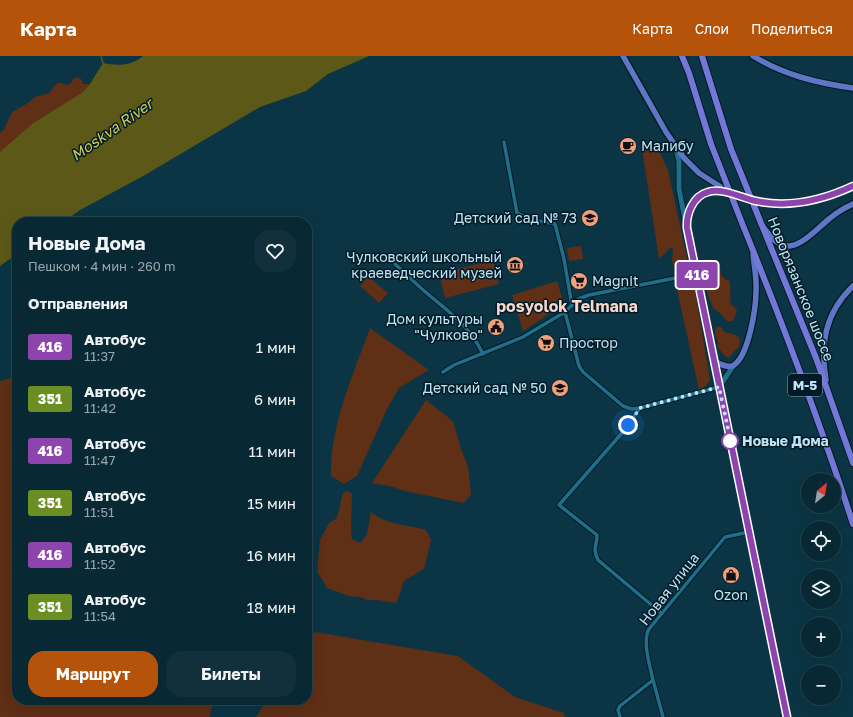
<!DOCTYPE html>
<html lang="ru">
<head>
<meta charset="utf-8">
<style>
  :root { --surface:#082833; --page:#11303b; --text:#f1f3f6; --muted:#98a6ac; --line:#29444e; --accent:#b45309 }
  body { margin:0; font-family:"Golos Text",sans-serif; background:var(--page); color:var(--text); height:100vh; display:flex; flex-direction:column; font-size:15px; white-space:nowrap }
  * { box-sizing:border-box; margin:0 }
  p { font-size:13px; color:var(--muted) }
  .icon { flex:none; width:22px; height:22px; fill:none; stroke:currentColor; stroke-width:2; stroke-linecap:round; stroke-linejoin:round }
  .map { position:relative; flex:1; overflow:hidden }
  .details { position:absolute; left:12px; top:161px; width:300px; height:488px; display:flex; flex-direction:column; background:var(--surface); border-radius:16px; box-shadow:0 4px 16px #0002,0 0 0 1px var(--line) }
  .details>* { flex:none }
  .badge { padding:0 8px; border-radius:3px; font-size:14px; line-height:26px }
  .needle { width:26px; rotate:30deg }
  .controls { position:absolute; left:801px; top:417px; display:grid; gap:8px }
  .controls a { display:grid; place-items:center; width:40px; height:40px; border-radius:50%; background:var(--surface); box-shadow:0 4px 16px #0002,0 0 0 1px var(--line); font-size:20px }
  .you { position:absolute; width:20px; height:20px; margin:-10px; border:3px solid #fff; border-radius:50%; background:#1a73e8; box-shadow:0 0 0 6px #1a73e833 }
  .map>.badge { position:absolute; translate:-50% -50%; box-shadow:0 0 0 2px #fff }
  h2 { padding:0 16px; font-size:15px; line-height:36px }
  .round { display:grid; place-items:center; flex:none; width:42px; height:42px; border-radius:16px; background:var(--page) }
  .summary { display:flex; align-items:center; justify-content:space-between; height:68px; padding:0 16px }
  h1 { font-size:19px; font-weight:700; line-height:30px }
  .button { display:flex; gap:8px; margin-top:auto; padding:8px 16px }
  .button a { flex:1; height:46px; border-radius:16px; background:var(--accent); color:#fff; font-size:16px; font-weight:700; line-height:46px; text-align:center }
  .button a+a { background:var(--page); color:var(--text) }
  ul { padding:0; list-style:none }
  li { display:flex; align-items:center; gap:12px; height:52px; padding:0 16px }
  li div { flex:1 }
  li b { display:block; font-size:15px }
  li em { font-style:normal }
  li .badge { min-width:44px; font-weight:700; text-align:center }
  header { display:flex; align-items:center; gap:24px; box-sizing:border-box; height:56px; padding:0 20px; background:var(--accent); color:#fff }
  header strong { font-size:19px }
  nav { display:flex; gap:22px; margin-inline-start:auto; font-size:14px }
  .map>svg:first-child { display:block }
</style>
</head>
<body>
<header>
<strong>Карта</strong>
<nav><a>Карта</a><a>Слои</a><a>Поделиться</a></nav>
</header>
<div class="map">
<svg width="853" height="661" viewBox="0 0 853 661">
  <rect width="100%" height="100%" fill="#0b3544"/>
  <path fill="#5f2f16" d="M78 21 82 24 83 28H90L83 36 0 96V77L4 73 12 56 28 47 35 41 49 37 58 26 67 29 71 27 73 23Z
    M652 87 656 89 668 114 687 202 685 213 679 214 678 209 674 211 672 205 673 192H670L659 203 642 93H649Z
    M581 190 583 203 569 205 567 192Z
    M493 204 499 228 445 242 439 218Z
    M707 208C717 208 721 208 721 219L726 224H729C732 232 729 239 731 248L737 254 733 265H727L720 257 713 252 706 233C708 225 705 216 707 208Z
    M368 220 388 237 379 247 360 230Z
    M557 225 564 248 523 275 512 239Z
    M688 226 694 229 710 323 706 330 699 334 676 229Z
    M717 270 722 272 724 276C731 278 735 277 740 283L739 291 734 295 729 302C723 300 722 295 717 291L718 285C714 280 714 276 717 270Z
    M370 272 429 314 399 332 387 353 357 420 344 428 331 420C330 369 353 319 370 272Z
    M17 320V644H214L209 661H0V325Z
    M426 344 453 365 461 393 468 410 471 439 463 447 405 435 390 430 372 427Z
    M347 435 352 438 351 471 352 483 361 487 367 478 371 456C389 470 406 468 426 474L431 484 424 513 404 525 399 540 396 547 378 544H368L360 541 349 540 327 532 317 515 320 484 329 467 337 462 340 451 341 443 344 436Z
    M315 576 458 600 515 641 564 657 565 661H256L267 644H307V586Z"/>
  <path fill="#5c5918" d="M143 0H369L328 18 306 35 260 51 145 119 80 154 63 166H17V198L0 210V96L32 68 83 36 90 28 103 7C116 10 132 10 143 0Z"/>
  <g fill="none" stroke-linecap="round" stroke-linejoin="round">
    <path stroke="#5c5918" stroke-width="1.5" d="M101 0 103 7"/>
    <g stroke="#041b24" stroke-width="5.5">
      <path id="minor" d="M504 86 517 157 534 164 555 168 564 203 572 250
        M395 208C404 216 413 225 422 233 447 255 468 267 483 298
        M565 256 579 310 583 316 623 350 632 353 640 352 719 331
        M443 316 454 309 523 281 565 256 578 243 589 239 696 218
        M640 352 622 377 559 449 597 479C597 491 592 491 598 504L661 557
        M653 624 663 661
        M620 661 618 654 620 650 653 624C650 610 642 585 649 573L725 481 749 476"/>
    </g>
    <g stroke="#041b24" stroke-width="7">
      <path id="secondary" d="M676 92 679 106V133L686 169
        M714 305 787 661
        M719 331 734 309"/>
    </g>
    <g stroke="#041b24" stroke-width="8">
      <path id="primary" d="M623 0 666 76 684 102 699 117 727 135
        M753 0C784 19 817 27 853 32
        M764 172C770 180 777 190 788 190 801 191 819 171 829 163 836 157 844 152 853 148
        M753 198C754 210 757 223 756 235 756 251 749 299 734 309 728 313 720 308 714 305L687 172C686 158 693 140 708 136 721 131 742 142 756 145 789 152 823 144 853 130
        M826 324C820 288 825 257 853 230"/>
    </g>
    <g stroke="#041b24" stroke-width="8">
      <path id="trunk" d="M682 0 689 17 711 88
        M702 0 731 93
        M742 167C782 266 820 366 853 468
        M761 167 816 302 853 407"/>
    </g>
    <use href="#minor" stroke="#1f6f8b" stroke-width="3.5"/>
    <use href="#secondary" stroke="#1f6f8b" stroke-width="5"/>
    <use href="#primary" stroke="#5e76c5" stroke-width="5.5"/>
    <use href="#trunk" stroke="#7378d8" stroke-width="6"/>
    <g stroke="#041b24" stroke-width="8" stroke-linecap="butt">
      <path id="trunk-bridge" d="M711 88 742 167
        M731 93 761 167"/>
    </g>
    <use href="#trunk-bridge" stroke="#7378d8" stroke-width="6"/>
  </g>
  <g fill="none" stroke-linecap="round" stroke-linejoin="round">
    <g stroke="#fff" stroke-width="9">
      <path id="line" d="M787 661 687 172C686 158 693 140 708 136 721 131 742 142 756 145 789 152 823 144 853 130"/>
    </g>
    <use href="#line" stroke="#8e44ad" stroke-width="6"/>
    <path stroke="#c1e4f4" stroke-width="4" stroke-dasharray="0 7.2" d="M628 369 640 352 719 331 732 391 730 385"/>
  </g>
  <defs>
    <g id="cafe-disc" transform="scale(0.9)"><circle r="9.5" fill="#f1a17c" stroke="#001b27"/><path d="M-5.5-4.5H6V0H3Q3 3.5 0 3.5H-2.5Q-5.5 3.5-5.5 0ZM3-3.2v2h1.7v-2ZM-6 4.5H4V6H-6Z" fill="#111"/></g>
    <g id="school-disc" transform="scale(0.9)"><circle r="9.5" fill="#f1a17c" stroke="#001b27"/><path d="M0-5L7-2L0 1L-7-2ZM-4 1L0 2.5L4 1V4Q0 6-4 4Z" fill="#111"/></g>
    <g id="museum-disc" transform="scale(0.9)"><circle r="9.5" fill="#f1a17c" stroke="#001b27"/><path d="M0-6L6-3V-2H-6V-3ZM-5-1h2V3h-2ZM-1-1h2V3h-2ZM3-1h2V3H3ZM-6 4H6V6H-6Z" fill="#111"/></g>
    <g id="supermarket-disc" transform="scale(0.9)"><circle r="9.5" fill="#f1a17c" stroke="#001b27"/><path d="M-6-5.5h2.5l.6 2H6L4.5 2H-2.5L-4.4-4H-6ZM-1.5 3.2a1.3 1.3 0 1 0 .1 0ZM3 3.2a1.3 1.3 0 1 0 .1 0Z" fill="#111"/></g>
    <g id="civic-disc" transform="scale(0.9)"><circle r="9.5" fill="#f1a17c" stroke="#001b27"/><path d="M-.6-6.5H3V-4.5H.6V-3L4-1V1h2V6H-6V1h2V-1L-.6-3ZM-1.2 2.5V6h2.4V2.5Z" fill="#111"/></g>
    <g id="shop-disc" transform="scale(0.9)"><circle r="9.5" fill="#f1a17c" stroke="#001b27"/><path d="M-5-2.5h2.3a2.7 3.5 0 0 1 5.4 0H5L5.5 6h-11ZM-1.5-2.5h3a1.5 2.3 0 0 0-3 0Z" fill="#111"/></g>
  </defs>
  <g fill-rule="evenodd">
    <use href="#cafe-disc" x="628" y="90"/>
    <use href="#school-disc" x="590" y="162"/>
    <use href="#museum-disc" x="515" y="209"/>
    <use href="#supermarket-disc" x="579" y="225"/>
    <use href="#civic-disc" x="496" y="271"/>
    <use href="#supermarket-disc" x="546" y="287"/>
    <use href="#school-disc" x="560" y="332"/>
    <use href="#shop-disc" x="731" y="519"/>
  </g>
  <circle fill="#fff" stroke="#8e44ad" stroke-width="2" cx="730" cy="385" r="8"/>
  <g text-anchor="middle" stroke-width="3" stroke-linejoin="round" paint-order="stroke">
    <rect fill="#001b27" stroke="#87a8b6" stroke-width="1" x="788" y="318" width="34" height="22" rx="3"/>
    <g font-size="13" font-weight="bold" fill="#c1e4f4">
      <text x="805" y="334">М-5</text>
    </g>
    <g font-size="14" fill="#c1e4f4" stroke="#001b27" text-anchor="end">
      <text x="641" y="95" text-anchor="start">Малибу</text>
      <text x="577" y="167">Детский сад № 73</text>
      <text x="502" y="206">Чулковский школьный<tspan x="502" dy="16">краеведческий музей</tspan></text>
      <text x="592" y="230" text-anchor="start">Magnit</text>
      <text x="483" y="268">Дом культуры<tspan x="483" dy="16">"Чулково"</tspan></text>
      <text x="559" y="292" text-anchor="start">Простор</text>
      <text x="547" y="337">Детский сад № 50</text>
      <text x="731" y="544" text-anchor="middle">Ozon</text>
    </g>
    <g font-size="14" fill="#c1e4f4" stroke="#001b27">
      <text transform="translate(801 233) rotate(68)" y="5">Новорязанское шоссе</text>
      <text transform="translate(669 533) rotate(-52)" y="5">Новая улица</text>
    </g>
    <g font-size="14" font-weight="bold" fill="#c1e4f4" stroke="#001b27" text-anchor="start">
      <text x="742" y="390">Новые Дома</text>
    </g>
    <g font-size="15" font-style="italic" fill="#d0ca59" stroke="#001b27">
      <text transform="translate(112 74) rotate(-35)" y="5">Moskva River</text>
    </g>
    <g font-size="16" font-weight="bold" fill="#f7d7c9" stroke="#001b27">
      <text x="567" y="256">posyolok Telmana</text>
    </g>
  </g>
</svg>
<div class="controls">
<a><svg class="needle" viewBox="-14 -14 28 28"><path d="M0-13l5 13h-10z" fill="#e53935"/><path d="M0 13l5-13h-10z" fill="#98a6ac"/></svg></a>
<a><svg class="icon" aria-label="locate" viewBox="0 0 24 24"><circle cx="12" cy="12" r="6"/><path d="M12 2v4M12 18v4M2 12h4M18 12h4"/></svg></a>
<a><svg class="icon" aria-label="layers" viewBox="0 0 24 24"><path d="M12 4l9 5-9 5-9-5zM3 14l9 5 9-5"/></svg></a>
<a>+</a>
<a>−</a>
</div>
<div class="you" style="left:628px;top:369px"></div>
<b class="badge" style="left:697px;top:219px;background:#8e44ad;color:#fff">416</b>
<section class="details">
<div class="summary"><div><h1>Новые Дома</h1><p>Пешком · 4 мин · 260 m</p></div><a class="round"><svg class="icon" aria-label="heart" viewBox="0 0 24 24"><path d="M12 20l-8-8c-3-5 5-10 8-4 3-6 11-1 8 4z"/></svg></a></div>
<h2>Отправления</h2>
<ul>
<li><span class="badge" style="background:#8e44ad;color:#fff">416</span><div><b>Автобус</b><p>11:37</p></div><em>1 мин</em></li>
<li><span class="badge" style="background:#6b8e23;color:#fff">351</span><div><b>Автобус</b><p>11:42</p></div><em>6 мин</em></li>
<li><span class="badge" style="background:#8e44ad;color:#fff">416</span><div><b>Автобус</b><p>11:47</p></div><em>11 мин</em></li>
<li><span class="badge" style="background:#6b8e23;color:#fff">351</span><div><b>Автобус</b><p>11:51</p></div><em>15 мин</em></li>
<li><span class="badge" style="background:#8e44ad;color:#fff">416</span><div><b>Автобус</b><p>11:52</p></div><em>16 мин</em></li>
<li><span class="badge" style="background:#6b8e23;color:#fff">351</span><div><b>Автобус</b><p>11:54</p></div><em>18 мин</em></li>
</ul>
<div class="button"><a>Маршрут</a><a>Билеты</a></div>
</section>
</div>
</body>
</html>
